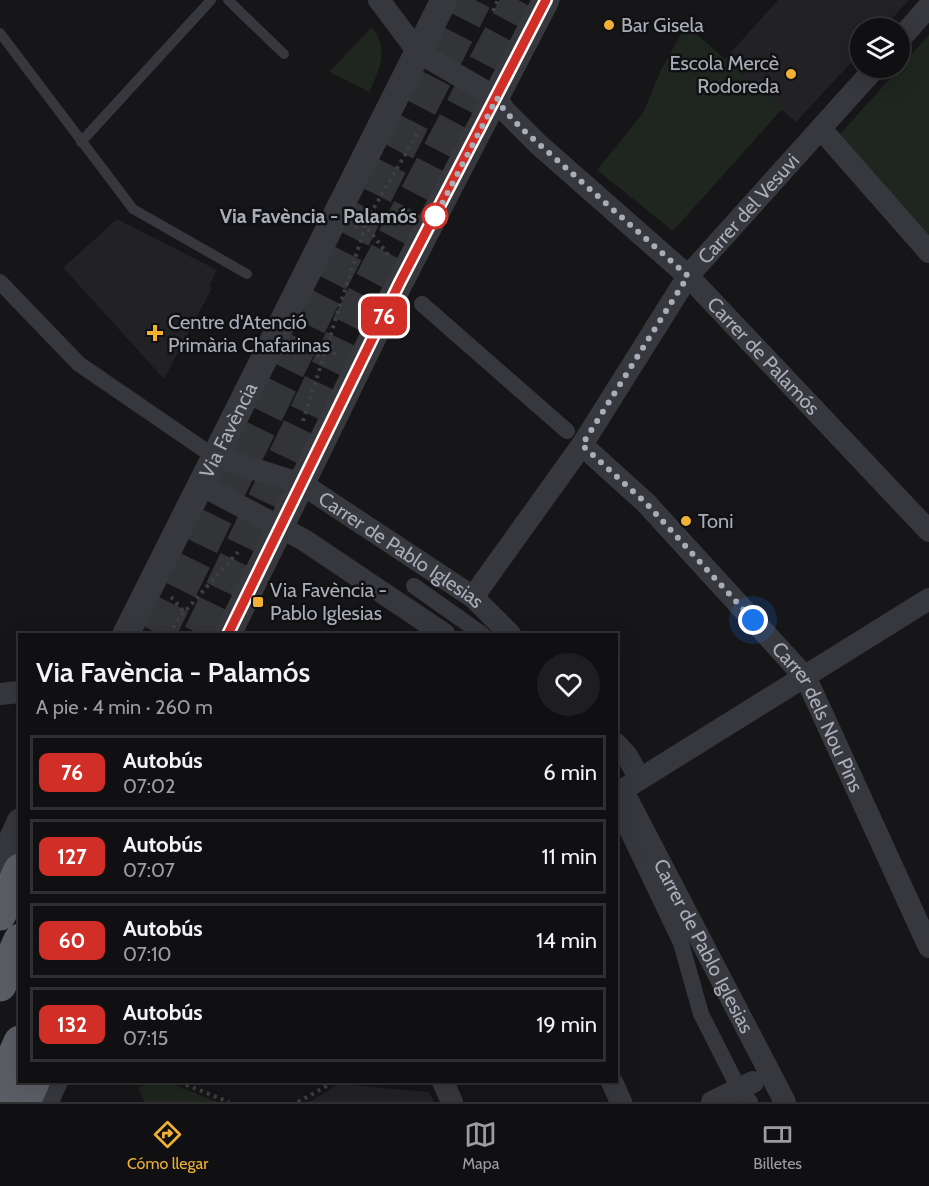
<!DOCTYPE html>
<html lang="es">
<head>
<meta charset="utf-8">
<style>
  :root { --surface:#101012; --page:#1e1e20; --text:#f1f3f6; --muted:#9c9d9f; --line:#303032; --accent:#f2b134 }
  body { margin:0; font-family:Cabin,sans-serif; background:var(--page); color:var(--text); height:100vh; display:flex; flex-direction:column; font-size:22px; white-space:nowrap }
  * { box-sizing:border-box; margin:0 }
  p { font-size:20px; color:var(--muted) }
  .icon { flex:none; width:33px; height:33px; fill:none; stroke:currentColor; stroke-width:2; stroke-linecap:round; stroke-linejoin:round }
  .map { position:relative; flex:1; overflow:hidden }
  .panel { position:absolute; left:18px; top:633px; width:600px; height:450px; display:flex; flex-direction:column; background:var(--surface); border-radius:0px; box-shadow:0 6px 24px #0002,0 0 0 2px var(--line) }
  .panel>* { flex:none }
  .badge { padding:0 12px; border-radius:9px; font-size:21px; line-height:39px }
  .fabs { position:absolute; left:850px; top:18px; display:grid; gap:12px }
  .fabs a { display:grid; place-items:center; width:60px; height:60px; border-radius:50%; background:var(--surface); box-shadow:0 6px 24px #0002,0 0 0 2px var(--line); font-size:30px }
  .you { position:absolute; width:30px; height:30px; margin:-15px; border:4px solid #fff; border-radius:50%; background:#1a73e8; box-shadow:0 0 0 9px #1a73e833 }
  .map>.badge { position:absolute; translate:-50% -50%; box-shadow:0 0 0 3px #fff }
  .round { display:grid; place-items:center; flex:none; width:63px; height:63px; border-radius:32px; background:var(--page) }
  .headline { display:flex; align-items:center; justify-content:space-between; height:102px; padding:0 18px }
  h1 { font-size:28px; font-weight:600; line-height:45px }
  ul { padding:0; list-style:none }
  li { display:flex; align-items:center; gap:18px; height:75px; margin:0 12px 9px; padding:0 6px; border:3px solid var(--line); border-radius:0px }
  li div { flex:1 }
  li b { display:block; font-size:22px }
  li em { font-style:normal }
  li .badge { min-width:66px; font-weight:700; text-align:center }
  .dock { display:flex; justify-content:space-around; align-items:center; height:84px; border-top:2px solid var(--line); background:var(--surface); font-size:16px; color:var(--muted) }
  .dock a { display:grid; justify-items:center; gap:3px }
  .dock .current { color:var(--accent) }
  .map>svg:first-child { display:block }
</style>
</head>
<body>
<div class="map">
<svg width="929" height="1102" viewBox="0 0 929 1102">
  <rect width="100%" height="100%" fill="#161618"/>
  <path fill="#222225" d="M778 0H909L883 28H861V52L796 122 724 60Z
    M117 219 217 270 209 286 212 288 164 379 60 264 64 267Z
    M339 1084 429 1092 434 1102H309Z"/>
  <path fill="#1e261f" d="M686 25 782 109 673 231 597 170 643 113 661 70Z
    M372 27C389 48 380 70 369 92L329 72Z
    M929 35V237L840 134Z
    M151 1082H168L217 1102H145L138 1088Z"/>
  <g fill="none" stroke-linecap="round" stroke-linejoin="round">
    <path stroke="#333438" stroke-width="33" stroke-dasharray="33 16" stroke-linecap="butt" d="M159 634 319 307 475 0
      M200 634 344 333 518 0"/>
    <path stroke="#3d3f44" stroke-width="4" stroke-dasharray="3 4.5" stroke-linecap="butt" d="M493 11 498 0
      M355 227 365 225 389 256
      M329 338 336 359
      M298 343 323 358
      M303 421 368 218 420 129
      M171 597 184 612
      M169 634 179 618 238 552
      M179 1082 229 1102
      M298 1102 334 1082"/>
    <path stroke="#37383d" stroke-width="10" d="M228 0 284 54
      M0 33 133 209 247 274
      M81 142 211 0"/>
    <path stroke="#37383d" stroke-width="16" d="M0 282 79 364 203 449
      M422 304 567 431
      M414 586 482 634
      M616 807 681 943 701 1014 739 1089 750 1102"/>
    <g stroke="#37383d" stroke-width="22">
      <path id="s1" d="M379 0 418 52 497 98 504 110 538 144 688 276 929 531"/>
      <path d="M900 39 929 6"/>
      <path d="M821 129 929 252"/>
      <path id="s2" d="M582 445 646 503 806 678 929 947"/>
      <path id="s3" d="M215 457 302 484 473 597 510 634"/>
      <path d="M201 485 304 540 444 634"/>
      <path id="s4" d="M473 597 582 445 688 276 875 68"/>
      <path d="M0 694 20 692"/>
      <path d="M616 744 627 756 640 779"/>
      <path id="s5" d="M622 789 785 1102"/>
      <path d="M616 794 929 599"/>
      <path d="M443 1082 452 1102"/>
      <path d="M612 1082 621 1102"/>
      <path d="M712 1102 753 1082"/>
    </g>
    <g stroke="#37383d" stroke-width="27">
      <path id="s6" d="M126 634 444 0"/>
      <path d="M228 634 399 284 546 0"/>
      <path d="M0 866 20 822"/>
      <path d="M45 1102 54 1082"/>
    </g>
    <path stroke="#5b5e65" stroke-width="33" d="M0 914 20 870
      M0 985 20 940
      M0 1087 20 1042
      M24 1102 33 1082"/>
  </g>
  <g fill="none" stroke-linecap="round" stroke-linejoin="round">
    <g stroke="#fff" stroke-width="14">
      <path id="line" d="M228 634 399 284 546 0"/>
    </g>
    <use href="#line" stroke="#d02e26" stroke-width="9"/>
    <path stroke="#a8adb8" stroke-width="6" stroke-dasharray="0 10.8" d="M435 216 434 219 497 98 504 110 522 129 688 276 582 445 646 503 753 620"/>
  </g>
  <g fill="#f2b134" stroke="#111113" stroke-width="2">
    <circle cx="609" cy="25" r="6"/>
    <circle cx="791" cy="74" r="6"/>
    <path d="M152 324h6v6h6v6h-6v6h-6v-6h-6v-6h6z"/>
    <circle cx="686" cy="521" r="6"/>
    <rect x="252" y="596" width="12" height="12" rx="3"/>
  </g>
  <circle fill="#fff" stroke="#d02e26" stroke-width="3" cx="435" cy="216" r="12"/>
  <g text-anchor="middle" stroke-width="5" stroke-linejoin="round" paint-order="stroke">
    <g font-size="20" fill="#a8adb8" stroke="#111113" text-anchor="start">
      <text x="621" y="32">Bar Gisela</text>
      <text x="779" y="70" text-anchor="end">Escola Mercè<tspan x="779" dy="23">Rodoreda</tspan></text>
      <text x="168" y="329">Centre d'Atenció<tspan x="168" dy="23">Primària Chafarinas</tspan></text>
      <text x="698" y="528">Toni</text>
      <text x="270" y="597">Via Favència -<tspan x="270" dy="23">Pablo Iglesias</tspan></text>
    </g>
    <g font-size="20" fill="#a8adb8" stroke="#111113">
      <text dy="7" stroke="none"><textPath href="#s4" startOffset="477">Carrer del Vesuvi</textPath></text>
      <text dy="7" stroke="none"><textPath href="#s1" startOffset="528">Carrer de Palamós</textPath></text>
      <text dy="7" stroke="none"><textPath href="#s6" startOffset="228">Via Favència</textPath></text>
      <text dy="7" stroke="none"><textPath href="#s3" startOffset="210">Carrer de Pablo Iglesias</textPath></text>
      <text dy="7" stroke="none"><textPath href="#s2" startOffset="363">Carrer dels Nou Pins</textPath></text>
      <text dy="7" stroke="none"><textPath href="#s5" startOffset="177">Carrer de Pablo Iglesias</textPath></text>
    </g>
    <g font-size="20" font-weight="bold" fill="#a8adb8" stroke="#111113" text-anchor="end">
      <text x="417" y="223">Via Favència - Palamós</text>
    </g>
  </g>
</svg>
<div class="fabs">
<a><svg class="icon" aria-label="layers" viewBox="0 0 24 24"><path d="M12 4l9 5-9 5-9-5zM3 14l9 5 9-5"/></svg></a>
</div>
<div class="you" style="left:753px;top:620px"></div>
<b class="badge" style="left:384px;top:316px;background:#d02e26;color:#fff">76</b>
<section class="panel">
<div class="headline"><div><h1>Via Favència - Palamós</h1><p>A pie · 4 min · 260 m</p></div><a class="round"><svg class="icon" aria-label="heart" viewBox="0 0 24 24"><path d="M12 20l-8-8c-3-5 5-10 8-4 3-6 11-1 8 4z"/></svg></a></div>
<ul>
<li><span class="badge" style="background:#d02e26;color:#fff">76</span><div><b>Autobús</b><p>07:02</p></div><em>6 min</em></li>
<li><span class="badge" style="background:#d02e26;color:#fff">127</span><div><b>Autobús</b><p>07:07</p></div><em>11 min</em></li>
<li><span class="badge" style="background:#d02e26;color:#fff">60</span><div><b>Autobús</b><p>07:10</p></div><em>14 min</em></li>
<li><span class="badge" style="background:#d02e26;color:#fff">132</span><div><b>Autobús</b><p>07:15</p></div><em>19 min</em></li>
</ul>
</section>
</div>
<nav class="dock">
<a class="current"><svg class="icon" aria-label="directions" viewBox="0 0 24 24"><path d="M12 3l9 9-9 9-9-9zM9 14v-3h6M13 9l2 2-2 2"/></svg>Cómo llegar</a>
<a><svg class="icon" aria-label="map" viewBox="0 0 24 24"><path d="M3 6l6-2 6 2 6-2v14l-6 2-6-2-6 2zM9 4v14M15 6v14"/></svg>Mapa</a>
<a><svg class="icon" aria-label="tickets" viewBox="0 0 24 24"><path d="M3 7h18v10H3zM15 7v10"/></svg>Billetes</a>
</nav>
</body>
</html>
